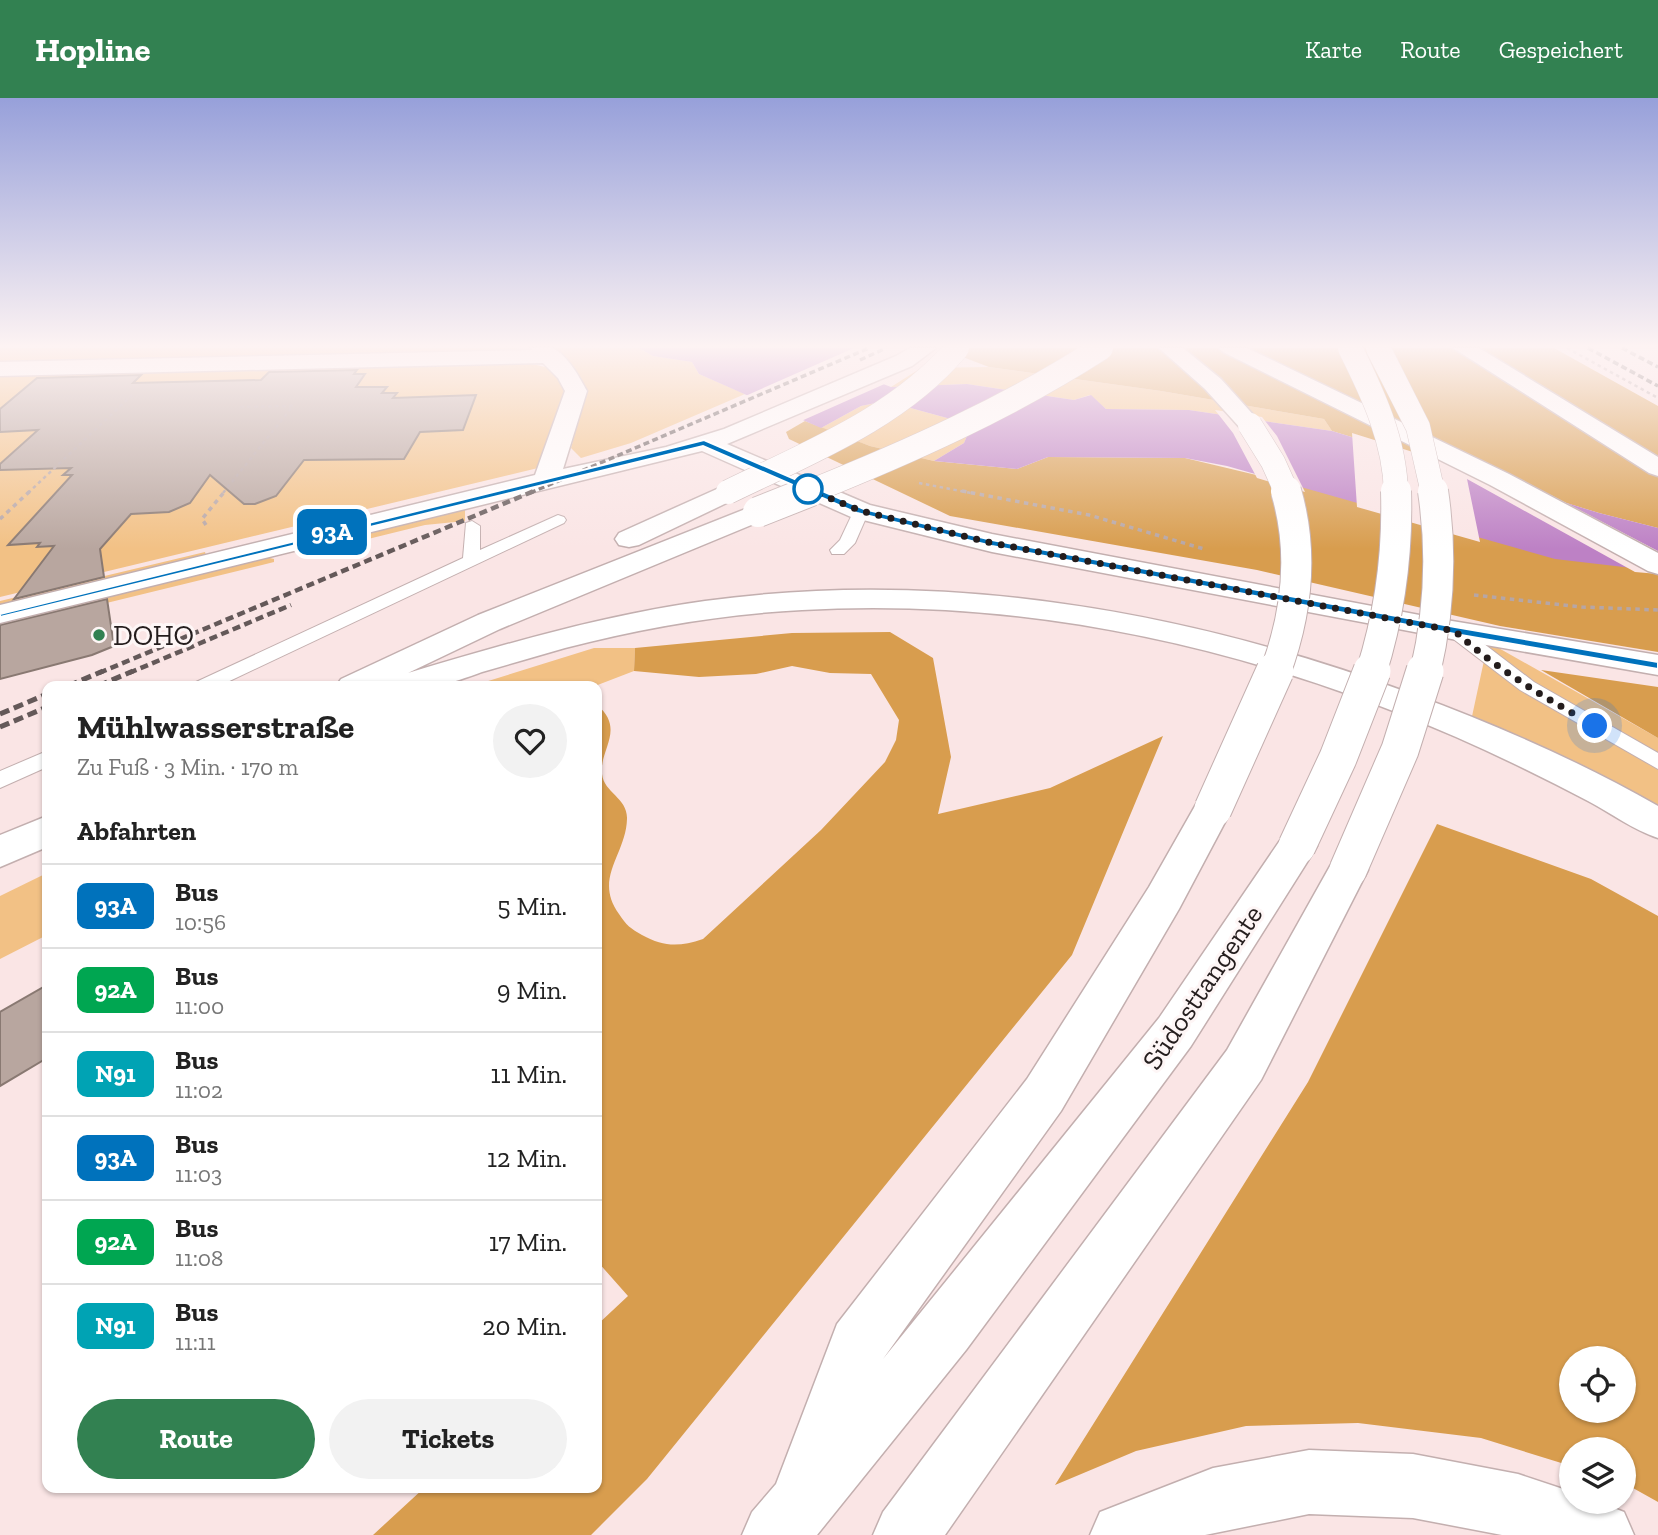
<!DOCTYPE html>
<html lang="de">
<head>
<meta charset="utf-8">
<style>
  :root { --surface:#fff; --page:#f2f2f2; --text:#222; --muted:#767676; --line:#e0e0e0; --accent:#328151 }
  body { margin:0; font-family:"Zilla Slab",serif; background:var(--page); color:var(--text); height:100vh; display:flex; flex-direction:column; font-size:26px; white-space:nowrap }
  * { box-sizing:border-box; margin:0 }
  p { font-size:23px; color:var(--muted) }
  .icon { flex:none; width:38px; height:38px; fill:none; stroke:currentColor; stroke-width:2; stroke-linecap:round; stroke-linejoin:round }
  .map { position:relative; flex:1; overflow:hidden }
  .panel { position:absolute; left:42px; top:583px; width:560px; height:812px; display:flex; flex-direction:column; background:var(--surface); border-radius:14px; box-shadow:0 2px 5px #0004 }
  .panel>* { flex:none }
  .badge { padding:0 14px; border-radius:10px; font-size:24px; line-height:46px }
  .fabs { position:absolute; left:1559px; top:1248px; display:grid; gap:14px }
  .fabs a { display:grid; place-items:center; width:77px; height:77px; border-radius:50%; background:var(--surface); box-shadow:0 2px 5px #0004; font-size:35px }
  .you { position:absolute; width:35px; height:35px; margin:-18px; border:5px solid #fff; border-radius:50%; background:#1a73e8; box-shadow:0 0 0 10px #1a73e833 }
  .map>.badge { position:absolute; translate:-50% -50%; box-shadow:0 0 0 4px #fff }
  h2 { padding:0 35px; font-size:26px; line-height:63px }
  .round { display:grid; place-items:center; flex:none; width:74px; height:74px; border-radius:37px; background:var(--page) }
  .headline { display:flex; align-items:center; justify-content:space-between; height:119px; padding:0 35px }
  h1 { font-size:33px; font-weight:700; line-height:52px }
  .button { display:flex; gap:14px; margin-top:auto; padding:14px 35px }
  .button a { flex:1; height:80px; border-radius:42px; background:var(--accent); color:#fff; font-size:28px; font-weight:700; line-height:80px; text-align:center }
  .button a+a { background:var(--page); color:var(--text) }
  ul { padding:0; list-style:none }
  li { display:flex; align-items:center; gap:21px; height:84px; padding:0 35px; border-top:2px solid var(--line) }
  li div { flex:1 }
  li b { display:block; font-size:26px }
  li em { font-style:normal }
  li .badge { min-width:77px; font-weight:700; text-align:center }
  header { display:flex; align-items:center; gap:42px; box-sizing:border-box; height:98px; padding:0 35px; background:var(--accent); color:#fff }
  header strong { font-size:33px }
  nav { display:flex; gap:38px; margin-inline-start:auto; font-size:24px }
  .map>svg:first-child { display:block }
</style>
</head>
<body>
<header>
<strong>Hopline</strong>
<nav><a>Karte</a><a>Route</a><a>Gespeichert</a></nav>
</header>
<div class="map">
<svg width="1658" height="1437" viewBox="0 0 1658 1437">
  <rect width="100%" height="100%" fill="#fae5e5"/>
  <path fill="#f2c185" d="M0 250H518L513 256 0 268Z
    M546 250H639L653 258 692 264 699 276 745 296 631 345 581 360 571 350 587 292 575 276Z
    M524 264 549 270 568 290 538 370 0 499V274Z
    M989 269 1161 293 1324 321 1332 333 1189 312 1106 311 1090 297 1074 302 967 286 891 289 921 270Z
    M885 303 958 323 969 333 964 345 934 363 870 348 821 330 861 308Z
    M465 411V423L425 427 307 456 305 452 309 448Z
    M205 454 206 458 0 507V503Z
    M266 459 274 461V464L0 531V523Z
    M1488 544 1658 640V712L1471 623Z
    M594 550H635L634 573 595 588H472Z
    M47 775V837L0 861V798Z"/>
  <path fill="#d89d4e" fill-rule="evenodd" d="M939 250H1554L1658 308V430L1599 415 1332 333 1324 321 1161 293 989 269Z
    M805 323 870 348 934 363 1017 371 1048 359 1185 360 1658 473V554L1500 528 1257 472 950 418 789 341 786 334Z
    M890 534 933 560 951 659 938 716 1050 690 1163 638 1072 857 647 1381 591 1437H373L424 1390H597V1227L628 1198 597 1163V607C626 631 599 652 602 676 604 695 628 700 627 721 626 757 593 780 619 816 626 827 631 831 642 837 664 849 679 849 703 841L821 732 885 664 896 642 899 622 871 576 830 575 792 568 756 576 699 579 634 573 635 550 792 535Z
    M1541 572 1658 589V640Z
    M1437 726 1591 781 1658 818V1404L1624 1385V1351H1572L1571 1368 1481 1340 1358 1325 1246 1328 1136 1353 1055 1387 1308 984ZM1572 1260H1624V1312H1572Z"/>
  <path fill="#bd81c5" d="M639 250H853L865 279 891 289 967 286 1074 302 1091 297 1106 311 1189 312 1332 333 1599 415 1658 430V473L1555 461 1227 368 1185 360 1048 359 1017 371 934 363 964 345 969 333 958 323 885 303 861 308 821 330 699 276 692 264 653 258Z"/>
  <path fill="#fae5e5" d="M854 250 867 277 889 284 799 324 743 299Z
    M1215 312 1262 319 1277 338 1305 394 1257 380 1233 335Z
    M1352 335 1551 397 1658 453V476L1635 474 1467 381 1480 444 1357 409Z"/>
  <path fill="#b8a69f" stroke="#897972" stroke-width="2" d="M357 272 354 276H365L356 289H387L382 295H397L393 300 476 297 463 332 420 334 404 361 304 362 276 398 255 406H244L210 377 190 405 169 414 131 416 100 451 104 479 14 501 54 448 37 449 40 445 8 447 72 377H63L71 370 0 372V366L38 332 0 334V311L37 280 141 277 133 285 261 282 269 274Z
    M107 501 114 548 92 557 0 581V527Z
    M47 887V960L0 988V914Z"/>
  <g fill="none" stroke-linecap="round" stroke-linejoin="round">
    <g stroke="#c3afaf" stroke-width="2">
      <path id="service" d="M861 408 869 413 855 445 844 456H832L830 452 840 442 855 410Z
        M558 417 564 419 566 422 564 425 219 588H193L196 584 463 460 466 425 472 423 480 428V452Z
        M1455 527 1462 529 1534 584 1658 655V671L1520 592 1448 537 1446 533Z
        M47 653V669L0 690V673Z"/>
    </g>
    <g stroke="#c3afaf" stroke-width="3">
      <path id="minor" d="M530 250C537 250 548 248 554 251 568 258 580 280 587 293L563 371 666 349 724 331 896 258 910 250H936L912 268 727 346 870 407 992 436 1446 522 1658 557V577L1446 540 992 454 851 419 702 353 0 525V507L535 377 565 293 558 280 543 265 0 278V264L532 252Z"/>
    </g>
    <g stroke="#c3afaf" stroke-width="3">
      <path id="motorway" d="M1159 250H1183L1221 281 1258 322 1262 327 1258 332 1250 334 1242 332 1205 291Z
        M1219 250H1247L1509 376 1658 455V476L1648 473 1490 387 1223 254Z
        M1453 250H1479L1658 359V378L1649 375Z
        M728 386 737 388 741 394 737 400 639 447 629 449 619 447 615 441 619 435Z
        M758 406 768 408 772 414 768 420 500 531 408 575C505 546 604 517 705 503 946 470 1189 513 1415 597 1499 628 1581 664 1658 708V740C1633 732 1611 715 1588 703 1545 680 1501 659 1456 639 1250 549 1027 499 802 512 722 516 642 530 565 550 537 558 510 566 482 574 468 579 452 585 437 588 421 591 401 588 384 588L386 585 380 588H336L341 581 478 517Z
        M1213 697 1227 701 1232 711 1179 811 1061 1013 883 1261 1159 920 1283 738 1297 733 1311 738 1317 748 1311 758 1191 948 966 1252 817 1437H742L752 1414 776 1386 837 1226 1027 981 1149 789 1199 701Z
        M47 718V749L0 769V737Z
        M1348 757 1362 761 1368 772 1261 982 945 1437H873L883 1414 1227 952 1334 761Z
        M1309 1352 1413 1356 1518 1376 1572 1394V1404H1598L1624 1414 1634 1437H1502L1413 1420 1309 1416 1205 1437H1090L1100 1414 1213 1370Z"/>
    </g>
    <path stroke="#b6a6a6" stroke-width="2.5" stroke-dasharray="3.5 3.5" stroke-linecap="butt" d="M1567 250 1658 300
      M919 385 971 395
      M28 395 132 297
      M223 395 293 308 237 309"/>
    <path stroke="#b6a6a6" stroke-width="3.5" stroke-dasharray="4.5 4.5" stroke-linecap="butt" d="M962 393 1089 417 1204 451
      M0 421 30 393
      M206 427 202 421 225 393
      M1474 497 1582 509 1658 512"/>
    <use href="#service" fill="#fff" fill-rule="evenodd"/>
    <use href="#minor" fill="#fff" fill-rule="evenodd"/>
    <use href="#motorway" fill="#fff" fill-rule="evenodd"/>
    <path stroke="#645959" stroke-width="3.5" stroke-dasharray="6 3.5" stroke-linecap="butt" d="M1588 250 1658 288
      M1622 250 1658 269
      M860 262 886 250
      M530 395 869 250"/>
    <path stroke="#645959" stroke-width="4.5" stroke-dasharray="8 4.5" stroke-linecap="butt" d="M99 575 534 393
      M129 575 291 507"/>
    <path stroke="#645959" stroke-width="5" stroke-dasharray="10 5" stroke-linecap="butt" d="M68 588 103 573
      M98 588 133 573
      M0 616 47 596
      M0 629 47 609"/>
    <g stroke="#c3afaf" stroke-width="25" stroke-linecap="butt">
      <path id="motorway-bridge-far2" d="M1350 250C1373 296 1395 343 1396 395
        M1378 250 1418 329 1433 395
        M1250 327 1273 364 1287 395
        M728 394C808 355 898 320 957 250
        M807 395C909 354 1008 310 1101 250"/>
    </g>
    <g stroke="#c3afaf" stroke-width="32" stroke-linecap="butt">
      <path id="motorway-bridge-far1" d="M758 414 811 393
        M1275 575C1297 516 1304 454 1286 393
        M1371 575C1390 515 1398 456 1396 393
        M1425 575C1439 516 1442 453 1433 393"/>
    </g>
    <g stroke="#c3afaf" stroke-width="39" stroke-linecap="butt">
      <path id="motorway-bridge" d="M1213 711 1275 573
        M1297 748 1338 660 1372 573
        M1348 772 1400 652 1425 573"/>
    </g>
    <use href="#motorway-bridge-far2" stroke="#fff" stroke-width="24"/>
    <use href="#motorway-bridge-far1" stroke="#fff" stroke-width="30"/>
    <use href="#motorway-bridge" stroke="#fff" stroke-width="37"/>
  </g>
  <linearGradient id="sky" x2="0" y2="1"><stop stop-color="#97a0da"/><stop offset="0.55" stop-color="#fdf3f3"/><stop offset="1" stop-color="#fdf3f3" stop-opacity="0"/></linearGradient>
  <rect width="1658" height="451" fill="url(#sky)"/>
  <path fill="#0072bc" stroke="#fff" stroke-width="2" d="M704 342 864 411 992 442 1455 529 1658 564V571L1455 536 992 448 857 415 703 348 0 519V516Z"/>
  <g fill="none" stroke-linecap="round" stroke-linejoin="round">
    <path stroke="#241d1d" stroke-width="7" stroke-dasharray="0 12.6" d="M808 391 861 413 992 445 1455 533C1497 572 1546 600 1595 628"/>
  </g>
  <circle fill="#fff" stroke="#0072bc" stroke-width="3.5" cx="808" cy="391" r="14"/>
  <circle fill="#328151" stroke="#fef6f6" stroke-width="2.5" cx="99" cy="537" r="7"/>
  <g text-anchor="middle" stroke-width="6" stroke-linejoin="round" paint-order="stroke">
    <g font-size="28" fill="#241d1d" stroke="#fef6f6" text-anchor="start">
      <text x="113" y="547">DOHO</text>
    </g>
    <g font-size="28" fill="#241d1d" stroke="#fef6f6">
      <text transform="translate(1202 889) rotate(-56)" y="10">Südosttangente</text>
    </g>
  </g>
</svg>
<div class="fabs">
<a><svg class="icon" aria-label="locate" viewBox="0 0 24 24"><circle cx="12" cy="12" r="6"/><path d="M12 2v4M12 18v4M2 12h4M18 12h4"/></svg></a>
<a><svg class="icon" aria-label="layers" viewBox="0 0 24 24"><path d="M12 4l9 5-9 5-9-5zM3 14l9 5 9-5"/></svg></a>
</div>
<div class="you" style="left:1595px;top:628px"></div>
<b class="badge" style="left:332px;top:434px;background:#0072bc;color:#fff">93A</b>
<section class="panel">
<div class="headline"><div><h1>Mühlwasserstraße</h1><p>Zu Fuß · 3 Min. · 170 m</p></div><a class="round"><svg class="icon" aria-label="heart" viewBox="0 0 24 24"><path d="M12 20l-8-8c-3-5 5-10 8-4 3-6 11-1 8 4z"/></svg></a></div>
<h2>Abfahrten</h2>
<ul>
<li><span class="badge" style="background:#0072bc;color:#fff">93A</span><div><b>Bus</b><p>10:56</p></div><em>5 Min.</em></li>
<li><span class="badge" style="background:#00a651;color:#fff">92A</span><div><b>Bus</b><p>11:00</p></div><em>9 Min.</em></li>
<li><span class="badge" style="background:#00a3b4;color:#fff">N91</span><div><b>Bus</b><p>11:02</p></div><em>11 Min.</em></li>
<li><span class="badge" style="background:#0072bc;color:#fff">93A</span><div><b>Bus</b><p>11:03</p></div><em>12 Min.</em></li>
<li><span class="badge" style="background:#00a651;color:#fff">92A</span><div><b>Bus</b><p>11:08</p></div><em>17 Min.</em></li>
<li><span class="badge" style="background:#00a3b4;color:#fff">N91</span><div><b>Bus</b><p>11:11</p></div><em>20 Min.</em></li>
</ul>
<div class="button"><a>Route</a><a>Tickets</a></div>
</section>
</div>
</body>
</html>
